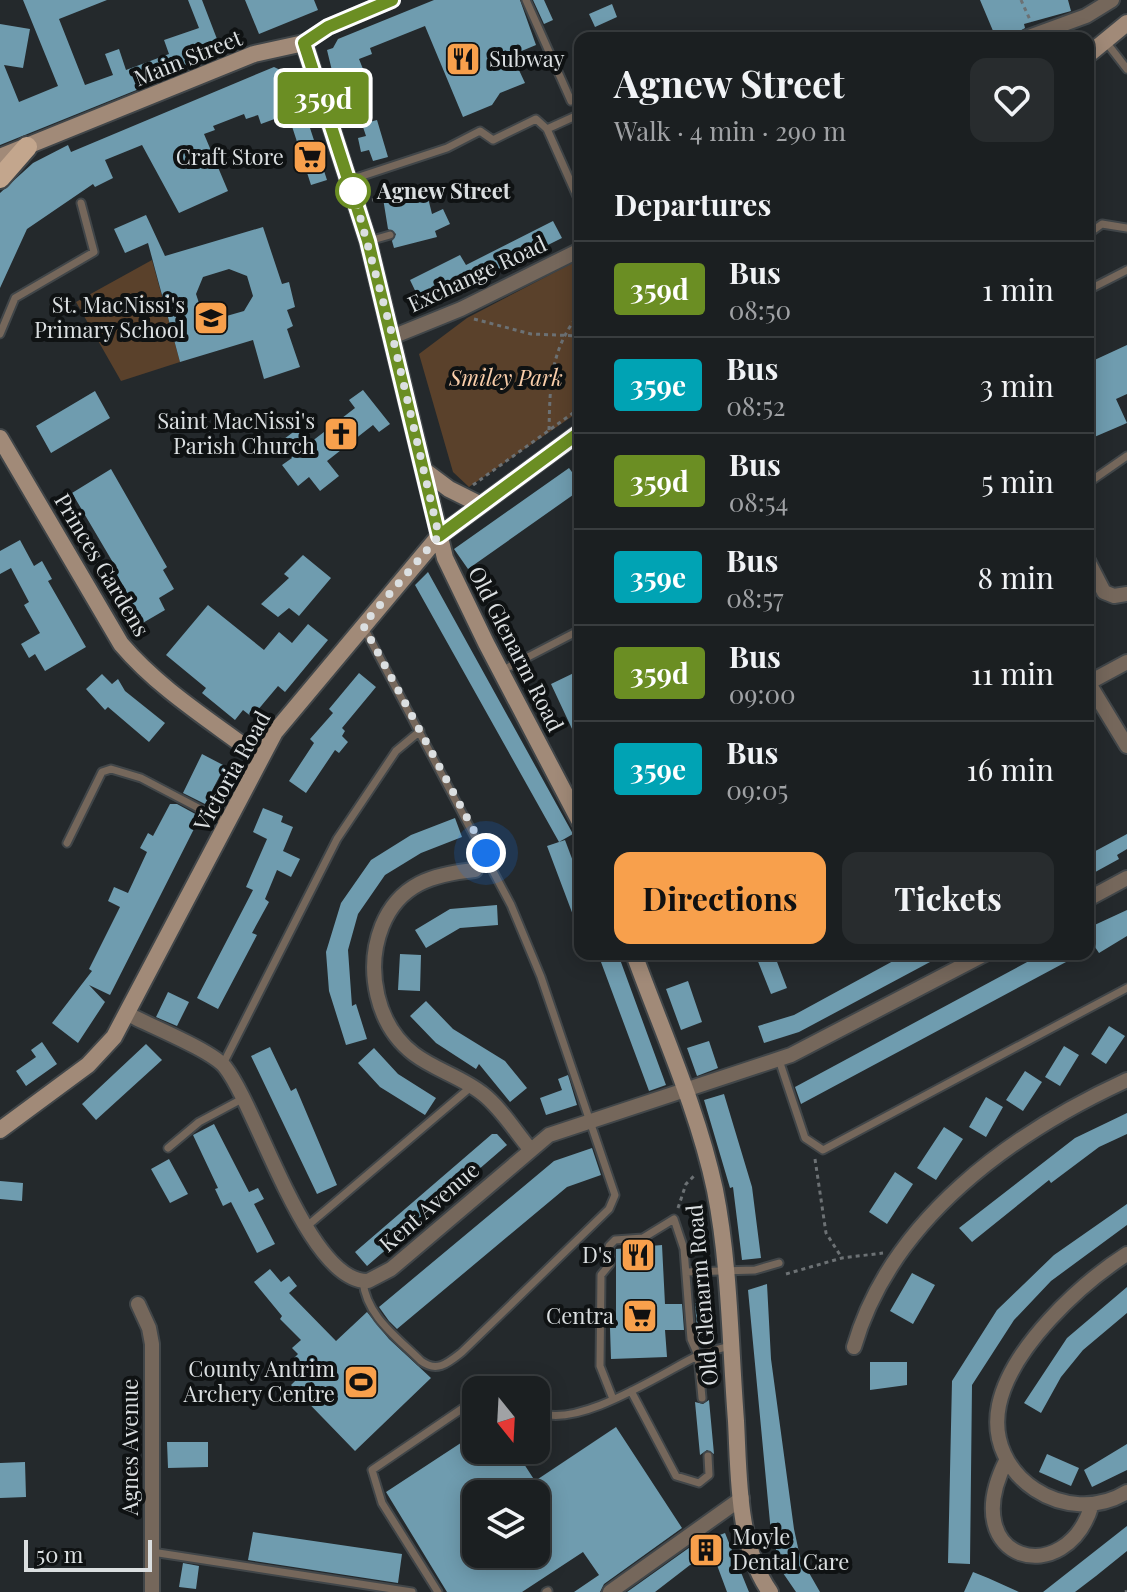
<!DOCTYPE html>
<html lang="en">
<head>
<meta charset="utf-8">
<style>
  :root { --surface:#1b1f21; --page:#282c2e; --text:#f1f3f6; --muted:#a0a2a5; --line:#393d3f; --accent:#f8a04c }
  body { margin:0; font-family:"Playfair Display",serif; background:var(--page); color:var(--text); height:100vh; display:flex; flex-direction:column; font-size:30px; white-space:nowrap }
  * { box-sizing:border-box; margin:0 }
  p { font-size:26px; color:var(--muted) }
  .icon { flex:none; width:44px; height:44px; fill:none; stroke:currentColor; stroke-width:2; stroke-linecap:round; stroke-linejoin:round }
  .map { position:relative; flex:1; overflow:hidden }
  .sheet { position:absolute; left:574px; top:32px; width:520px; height:928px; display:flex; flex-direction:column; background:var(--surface); border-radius:16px; box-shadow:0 4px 20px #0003,0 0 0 2px var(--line) }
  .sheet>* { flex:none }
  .badge { padding:0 16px; border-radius:6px; font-size:28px; line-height:52px }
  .needle { width:52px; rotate:162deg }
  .controls { position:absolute; left:462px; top:1376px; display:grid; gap:16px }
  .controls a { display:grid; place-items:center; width:88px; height:88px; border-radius:16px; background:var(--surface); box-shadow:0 4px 20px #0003,0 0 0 2px var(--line); font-size:40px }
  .scale { position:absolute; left:24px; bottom:20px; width:128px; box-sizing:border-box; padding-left:8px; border:4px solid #dbdfe1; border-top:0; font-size:22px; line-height:28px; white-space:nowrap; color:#dbdfe1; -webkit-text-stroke:6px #0f1213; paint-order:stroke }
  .you { position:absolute; width:40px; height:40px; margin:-20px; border:6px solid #fff; border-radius:50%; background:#1a73e8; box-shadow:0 0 0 12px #1a73e833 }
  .map>.badge { position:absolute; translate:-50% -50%; box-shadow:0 0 0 4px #fff }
  h2 { padding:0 40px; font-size:30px; line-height:72px }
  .round { display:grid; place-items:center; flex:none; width:84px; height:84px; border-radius:16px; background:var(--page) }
  .summary { display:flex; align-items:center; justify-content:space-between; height:136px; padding:0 40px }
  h1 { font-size:38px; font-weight:700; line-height:60px }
  .action { display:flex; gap:16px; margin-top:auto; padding:16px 40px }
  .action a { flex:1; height:92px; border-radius:16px; background:var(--accent); color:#111; font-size:32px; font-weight:700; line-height:92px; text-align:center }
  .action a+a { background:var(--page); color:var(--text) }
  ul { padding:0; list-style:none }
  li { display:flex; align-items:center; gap:24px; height:96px; padding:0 40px; border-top:2px solid var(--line) }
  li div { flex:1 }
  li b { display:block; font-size:30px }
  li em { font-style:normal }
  li .badge { min-width:88px; font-weight:700; text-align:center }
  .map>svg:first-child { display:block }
</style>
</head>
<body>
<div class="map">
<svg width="1127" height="1592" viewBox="0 0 1127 1592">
  <rect width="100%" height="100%" fill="#24292c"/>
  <path fill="#5a412b" d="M580 259V411L469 487 453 472 419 354 467 318Z
    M152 260 180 362 121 381 76 302Z"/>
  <path fill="#6f9caf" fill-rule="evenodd" d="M23 0H107L59 19 85 85 113 75 105 54 119 49 126 70 169 54 164 40 199 28 188 0H202L217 39 195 47 201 64 0 145V24L30 29 23 68 4 65 19 102 58 86Z
    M245 0H314L318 10 259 34Z
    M434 0H520L536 45 512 55 525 83 500 93 492 105 463 117 425 26 370 48 372 54 359 59 363 69 334 79 327 50 333 48 338 39Z
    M533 0H544L553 20 544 24Z
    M980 0H1068L1071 11 1024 24 1025 28 1018 32 996 38Z
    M612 4 617 17 595 27 589 14Z
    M274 67 293 76 327 180 311 185 288 114 261 124 258 115 246 119 244 114 213 126 215 130 204 134 228 191 179 213 142 145 105 160 113 178 95 187 93 184 27 229 0 288V193L33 163 68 145 71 152Z
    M377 120 388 157 373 161 369 150 361 152 358 138 366 136 362 124Z
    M425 186 432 214 443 209 450 224 435 231 437 237 394 248 392 241 396 234 388 229 382 192 399 187 400 192Z
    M146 215 165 256 263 227 282 284 289 282 295 307 287 310 293 326 287 329 300 367 264 379 253 340 180 362 148 243 125 253 114 229ZM229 269 247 276 253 296 244 311 216 319 201 309 196 294 203 277Z
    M553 221 562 238 423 307 410 280 460 255 466 265Z
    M1127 345V394L1116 399 1127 423 1092 438 1088 436V363Z
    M363 390 390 424 379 432 373 425 327 461 339 476 320 491 309 477 298 486 282 465 292 458 280 442 300 427 311 442 355 408 349 400Z
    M95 391 110 418 51 453 36 426Z
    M569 468 580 483V490L468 569 454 549Z
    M111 469 167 567 163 570 174 589 159 598 165 610 141 624 126 598 129 596 116 573 118 571 72 493Z
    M20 540 34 566 42 561 52 579 48 581 86 647 45 671 35 654 29 658 21 644 40 633 24 605 29 602 11 568 0 574V551Z
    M303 555 331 578 299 616 289 608 278 617 261 604 289 578 284 574Z
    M428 572 573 834 559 842 415 585Z
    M208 605 264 650 279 632 292 643 308 624 328 640 285 692 278 686 252 717 243 710 235 720 202 693 206 688 166 655Z
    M580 670V746L551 684Z
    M359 673 376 687 342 728 345 731 342 736 348 742 339 753 335 750 306 793 289 781 314 743 310 739 333 713 329 709Z
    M102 674 112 684 118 679 125 691 165 723 149 742 108 707 105 710 86 689Z
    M202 754 225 766 205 804 183 793Z
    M170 804H177L199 816V819L110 995 89 985 105 1002 78 1043 52 1023 92 971 89 969 120 907 108 901 114 887 128 893 147 852 140 848 148 833 153 836Z
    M263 808 283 816 281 822 293 827 283 851 300 859 291 877 277 870 265 899 269 902 252 933 257 935 218 1009 197 998 253 890 246 887 267 839 253 832Z
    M455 818 462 837 421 853 385 875 358 914 348 950 352 1006 356 1004 367 1039 346 1045 329 991 326 952 341 903 371 860 411 835Z
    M1127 834V849L1117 855 1119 859 1088 876V855Z
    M565 840 580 880 579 931 547 846Z
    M497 905 498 925 460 928 426 948 415 930 450 909Z
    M1127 910V936L1099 953 1095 947 1088 951V928Z
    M400 954 421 955 420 991 398 990Z
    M598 954H618L666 1085 649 1091Z
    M755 954H774L787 988 771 994Z
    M906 954H945L799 1032 764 1043 758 1026 794 1015Z
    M1042 954H1081L801 1104 795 1087Z
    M688 981 702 1022 681 1030 666 989Z
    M168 992 189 1002 177 1026 156 1017Z
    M426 1001 453 1029 505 1061 527 1088 510 1102 479 1064 476 1069 436 1043 410 1016Z
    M1109 1026 1125 1036 1106 1064 1091 1054Z
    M709 1041 718 1068 697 1076 687 1048Z
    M42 1042 57 1064 26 1086 16 1071 36 1057 31 1050Z
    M146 1044 162 1060 96 1120 82 1104Z
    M1064 1046 1079 1055 1060 1086 1045 1077Z
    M270 1047 291 1091 296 1088 337 1185 317 1194 251 1056Z
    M374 1048 398 1074 436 1098 425 1115 380 1087 358 1063Z
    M1025 1071 1042 1082 1023 1111 1006 1100Z
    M568 1075 577 1105 546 1115 540 1098 562 1090 558 1079Z
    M724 1094 752 1187 761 1258 742 1260 733 1187 730 1188 704 1100Z
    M986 1097 1003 1107 986 1137 969 1127Z
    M1127 1113V1134L1099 1147 1051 1183 1049 1180 972 1242 959 1228 1075 1138Z
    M214 1124 249 1192 258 1188 264 1199 254 1204 275 1244 257 1253 231 1202 223 1206 215 1189 218 1188 193 1135Z
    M944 1127 963 1139 936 1180 917 1168Z
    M492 1134H497L507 1145 367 1266 355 1252Z
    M592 1148 601 1175 567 1187 397 1329 389 1321 379 1307 554 1161Z
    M169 1159 188 1194 170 1203 151 1169Z
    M895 1172 913 1184 887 1224 869 1212Z
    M0 1181 23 1183 22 1201 0 1199Z
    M1127 1204V1225L1051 1281 1014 1320 972 1385 970 1564 948 1563 952 1381 997 1310 1054 1255Z
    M662 1245 665 1304H682L684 1330H665L667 1357 611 1359 610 1328H616V1249Z
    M270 1269 281 1282 289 1276 297 1286 289 1293 336 1341 367 1312 389 1339 431 1378 355 1451 291 1385 305 1371 293 1359 298 1354 292 1348 301 1340 280 1319 282 1316 254 1282Z
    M912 1273 935 1285 913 1324 890 1311Z
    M767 1284 771 1359 794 1529 800 1557 820 1592H796L783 1573 771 1533 748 1290Z
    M1127 1287V1313L1083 1350 1061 1377 1041 1413 1024 1403 1067 1338Z
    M695 1303H705L707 1329H697Z
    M870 1362H907V1385L870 1390Z
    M709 1400 714 1454 707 1450 700 1455 695 1402 703 1404Z
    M616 1427 682 1528 604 1584 600 1592H574L599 1575 583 1552 522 1592H447L386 1492 476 1433V1450H515L535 1481ZM476 1494H536V1554H476Z
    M167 1442H208V1467L168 1468Z
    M1127 1444V1470L1092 1487 1084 1470Z
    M1047 1454 1079 1468 1071 1486 1039 1472Z
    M25 1462 26 1497 0 1498V1463Z
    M1127 1526V1551L1096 1576 1075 1592H1043Z
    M253 1532 402 1554 398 1583 248 1560Z
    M725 1533 749 1592H727L714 1557 690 1565 655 1592H627L693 1545Z
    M183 1563 199 1566 196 1589 179 1587Z
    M973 1572 988 1578 1019 1592H964Z"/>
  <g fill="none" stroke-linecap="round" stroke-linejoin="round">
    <g stroke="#414649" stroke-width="11">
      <path id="lane" d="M526 0 571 101
        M1106 42 1127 69
        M547 129 580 114
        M350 180 447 148 480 131 493 140 536 119 547 129 580 203
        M1088 234 1102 224 1127 228
        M369 241 390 235
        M1088 290 1127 270
        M0 334 15 298 94 252 81 203
        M1088 483 1127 456
        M363 626 511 905 541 977 615 1195 609 1209 462 1352C448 1363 437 1373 421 1361 398 1338 366 1316 363 1281
        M501 671 580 630
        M67 843 102 772 111 769 141 778 225 822
        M779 1060 805 1138 823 1150 1127 988
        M223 1064 337 839 396 751 420 731
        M168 1148 199 1122 242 1099
        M306 1227 472 1086
        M686 1272 755 1270 779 1263
        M631 1391 676 1476 699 1483 709 1475 708 1456
        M613 1399 600 1366 601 1275 610 1264 609 1246 615 1240 643 1238 674 1219 684 1249 691 1339 698 1355 702 1398
        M536 1411C573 1432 661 1374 695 1357 706 1351 719 1349 731 1346
        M152 1552 412 1592
        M438 1592 382 1503 372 1470 466 1406 476 1403
        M546 1592 548 1591"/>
    </g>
    <g stroke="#414649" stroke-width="18">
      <path id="street" d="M1026 38 1086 16 1112 0
        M304 43 328 27 392 0
        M392 337 461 309 580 250
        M1088 561 1104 592 1114 596 1127 594
        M1088 682 1127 746
        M1088 683 1127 662
        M475 870C433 874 399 884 382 926 365 969 376 1025 414 1054 435 1070 462 1077 483 1094 501 1108 515 1131 530 1149
        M1088 899 1127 878
        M128 1014C150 1026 211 1050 225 1067 258 1109 308 1283 368 1281L391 1269 549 1135 791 1055 985 954
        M1127 1254C1080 1284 1011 1348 999 1405 984 1477 1067 1529 1127 1492
        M138 1304 149 1328 152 1344V1592
        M854 1347C891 1219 1012 1133 1127 1080
        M1006 1461C955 1563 1067 1591 1092 1504
        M610 1592 742 1498"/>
    </g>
    <g stroke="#414649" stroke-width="20">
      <path id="secondary" d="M1088 55 1127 23
        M0 157 254 54 304 43 368 241 445 558 486 643 580 822
        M0 438 121 644C160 690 213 722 260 758
        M425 471 449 489 481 505
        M634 954C662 1031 698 1110 715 1190 730 1266 730 1344 736 1421 739 1476 737 1545 770 1592
        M0 1130 88 1065 114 1037 275 732 439 536 580 432"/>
    </g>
    <g stroke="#414649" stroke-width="24">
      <path id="primary" d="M0 178 27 147"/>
    </g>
    <path stroke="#6c7174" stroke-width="3" stroke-dasharray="4 4" stroke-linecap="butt" d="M1021 0 1031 22
      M372 200 383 198
      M474 319 531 334 580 336
      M549 430C550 385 550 349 580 313
      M473 485 580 408
      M815 1159 826 1233 842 1258
      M678 1208 686 1184 694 1176
      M786 1274 842 1258 883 1253
      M1125 1592 1127 1591"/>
    <use href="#lane" stroke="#75675b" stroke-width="7"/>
    <use href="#street" stroke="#75675b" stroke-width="14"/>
    <use href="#secondary" stroke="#a18a78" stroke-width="16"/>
    <use href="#primary" stroke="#c3a68d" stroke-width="20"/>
  </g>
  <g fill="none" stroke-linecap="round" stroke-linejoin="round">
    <g stroke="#fff" stroke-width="18">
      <path id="line" d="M392 0 328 27 304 43 368 241 439 536 580 432"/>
    </g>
    <use href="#line" stroke="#6b8e23" stroke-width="12"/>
    <path stroke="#dbdfe1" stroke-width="8" stroke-dasharray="0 14.4" d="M353 191 392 334 439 536 363 625 486 853"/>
  </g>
  <defs>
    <g id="restaurant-square" transform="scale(1.8)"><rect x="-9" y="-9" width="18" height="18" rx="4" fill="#f8a04c" stroke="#0f1213"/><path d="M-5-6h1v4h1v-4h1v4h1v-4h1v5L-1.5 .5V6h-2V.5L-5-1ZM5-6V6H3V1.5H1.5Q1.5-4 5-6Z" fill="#111"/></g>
    <g id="supermarket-square" transform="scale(1.8)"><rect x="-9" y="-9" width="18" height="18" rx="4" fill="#f8a04c" stroke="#0f1213"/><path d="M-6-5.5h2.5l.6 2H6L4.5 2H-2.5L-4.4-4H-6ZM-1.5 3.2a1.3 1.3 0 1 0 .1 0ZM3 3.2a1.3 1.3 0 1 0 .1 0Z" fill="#111"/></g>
    <g id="school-square" transform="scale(1.8)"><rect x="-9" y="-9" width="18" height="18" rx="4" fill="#f8a04c" stroke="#0f1213"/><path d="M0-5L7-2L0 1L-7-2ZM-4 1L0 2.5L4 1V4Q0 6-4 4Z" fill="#111"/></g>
    <g id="church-square" transform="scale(1.8)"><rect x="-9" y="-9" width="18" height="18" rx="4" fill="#f8a04c" stroke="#0f1213"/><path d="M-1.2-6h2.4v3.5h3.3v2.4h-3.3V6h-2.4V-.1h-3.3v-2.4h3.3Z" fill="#111"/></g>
    <g id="stadium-square" transform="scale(1.8)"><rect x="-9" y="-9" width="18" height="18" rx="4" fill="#f8a04c" stroke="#0f1213"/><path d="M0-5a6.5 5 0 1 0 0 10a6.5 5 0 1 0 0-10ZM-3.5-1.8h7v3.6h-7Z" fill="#111"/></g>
    <g id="building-square" transform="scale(1.8)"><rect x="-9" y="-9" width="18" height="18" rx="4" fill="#f8a04c" stroke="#0f1213"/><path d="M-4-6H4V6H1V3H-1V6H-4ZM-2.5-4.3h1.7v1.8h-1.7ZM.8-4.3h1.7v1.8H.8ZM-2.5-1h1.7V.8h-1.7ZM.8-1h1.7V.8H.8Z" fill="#111"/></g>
  </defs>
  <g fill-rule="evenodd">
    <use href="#restaurant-square" x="463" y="59"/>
    <use href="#supermarket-square" x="310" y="157"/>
    <use href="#school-square" x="211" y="318"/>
    <use href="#church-square" x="341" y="434"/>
    <use href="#restaurant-square" x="638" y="1255"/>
    <use href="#supermarket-square" x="640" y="1316"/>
    <use href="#stadium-square" x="361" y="1382"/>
    <use href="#building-square" x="706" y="1550"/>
  </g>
  <circle fill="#fff" stroke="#6b8e23" stroke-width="4" cx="353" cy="191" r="16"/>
  <g text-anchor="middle" stroke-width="8" stroke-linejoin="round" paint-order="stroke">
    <g font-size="22" fill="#dbdfe1" stroke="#0f1213">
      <text transform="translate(188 58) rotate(-22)" y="8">Main Street</text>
      <text transform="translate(477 274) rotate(-25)" y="8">Exchange Road</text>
      <text transform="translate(102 565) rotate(59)" y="8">Princes Gardens</text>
      <text transform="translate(516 649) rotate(63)" y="8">Old Glenarm Road</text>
      <text transform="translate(232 771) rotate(-61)" y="8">Victoria Road</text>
      <text transform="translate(429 1207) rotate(-41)" y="8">Kent Avenue</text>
      <text transform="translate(702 1295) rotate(-95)" y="8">Old Glenarm Road</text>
      <text transform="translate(130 1447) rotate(-90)" y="8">Agnes Avenue</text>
    </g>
    <g font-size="22" fill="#dbdfe1" stroke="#0f1213" text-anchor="end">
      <text x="489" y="67" text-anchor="start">Subway</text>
      <text x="284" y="165">Craft Store</text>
      <text x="185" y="313">St. MacNissi's<tspan x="185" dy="25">Primary School</tspan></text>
      <text x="315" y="429">Saint MacNissi's<tspan x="315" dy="25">Parish Church</tspan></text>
      <text x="612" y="1263">D's</text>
      <text x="614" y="1324">Centra</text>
      <text x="335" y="1377">County Antrim<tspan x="335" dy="25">Archery Centre</tspan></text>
      <text x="732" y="1545" text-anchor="start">Moyle<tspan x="732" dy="25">Dental Care</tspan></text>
    </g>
    <g font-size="22" font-weight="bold" fill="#dbdfe1" stroke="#0f1213" text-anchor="start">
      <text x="377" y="199">Agnew Street</text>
    </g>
    <g font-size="22" font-style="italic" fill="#faceaa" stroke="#0f1213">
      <text x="506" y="386">Smiley Park</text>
    </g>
  </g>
</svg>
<div class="controls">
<a><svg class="needle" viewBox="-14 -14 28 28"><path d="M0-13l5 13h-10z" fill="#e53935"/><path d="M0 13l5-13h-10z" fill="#a0a2a5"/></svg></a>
<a><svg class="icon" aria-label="layers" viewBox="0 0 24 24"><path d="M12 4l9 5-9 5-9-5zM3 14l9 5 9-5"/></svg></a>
</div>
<div class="scale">50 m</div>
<div class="you" style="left:486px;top:853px"></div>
<b class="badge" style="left:323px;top:98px;background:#6b8e23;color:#fff">359d</b>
<section class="sheet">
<div class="summary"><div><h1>Agnew Street</h1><p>Walk · 4 min · 290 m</p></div><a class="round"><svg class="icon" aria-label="heart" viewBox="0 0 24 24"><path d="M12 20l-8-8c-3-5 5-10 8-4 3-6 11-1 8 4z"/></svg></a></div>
<h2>Departures</h2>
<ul>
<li><span class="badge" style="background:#6b8e23;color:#fff">359d</span><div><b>Bus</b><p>08:50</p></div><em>1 min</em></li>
<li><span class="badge" style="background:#00a3b4;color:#fff">359e</span><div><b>Bus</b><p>08:52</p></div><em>3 min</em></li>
<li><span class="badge" style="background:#6b8e23;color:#fff">359d</span><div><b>Bus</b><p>08:54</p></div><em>5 min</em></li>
<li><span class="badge" style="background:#00a3b4;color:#fff">359e</span><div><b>Bus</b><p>08:57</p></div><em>8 min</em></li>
<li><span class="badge" style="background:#6b8e23;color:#fff">359d</span><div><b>Bus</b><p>09:00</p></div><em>11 min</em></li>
<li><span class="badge" style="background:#00a3b4;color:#fff">359e</span><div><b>Bus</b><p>09:05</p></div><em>16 min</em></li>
</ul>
<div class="action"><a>Directions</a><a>Tickets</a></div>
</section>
</div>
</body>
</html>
